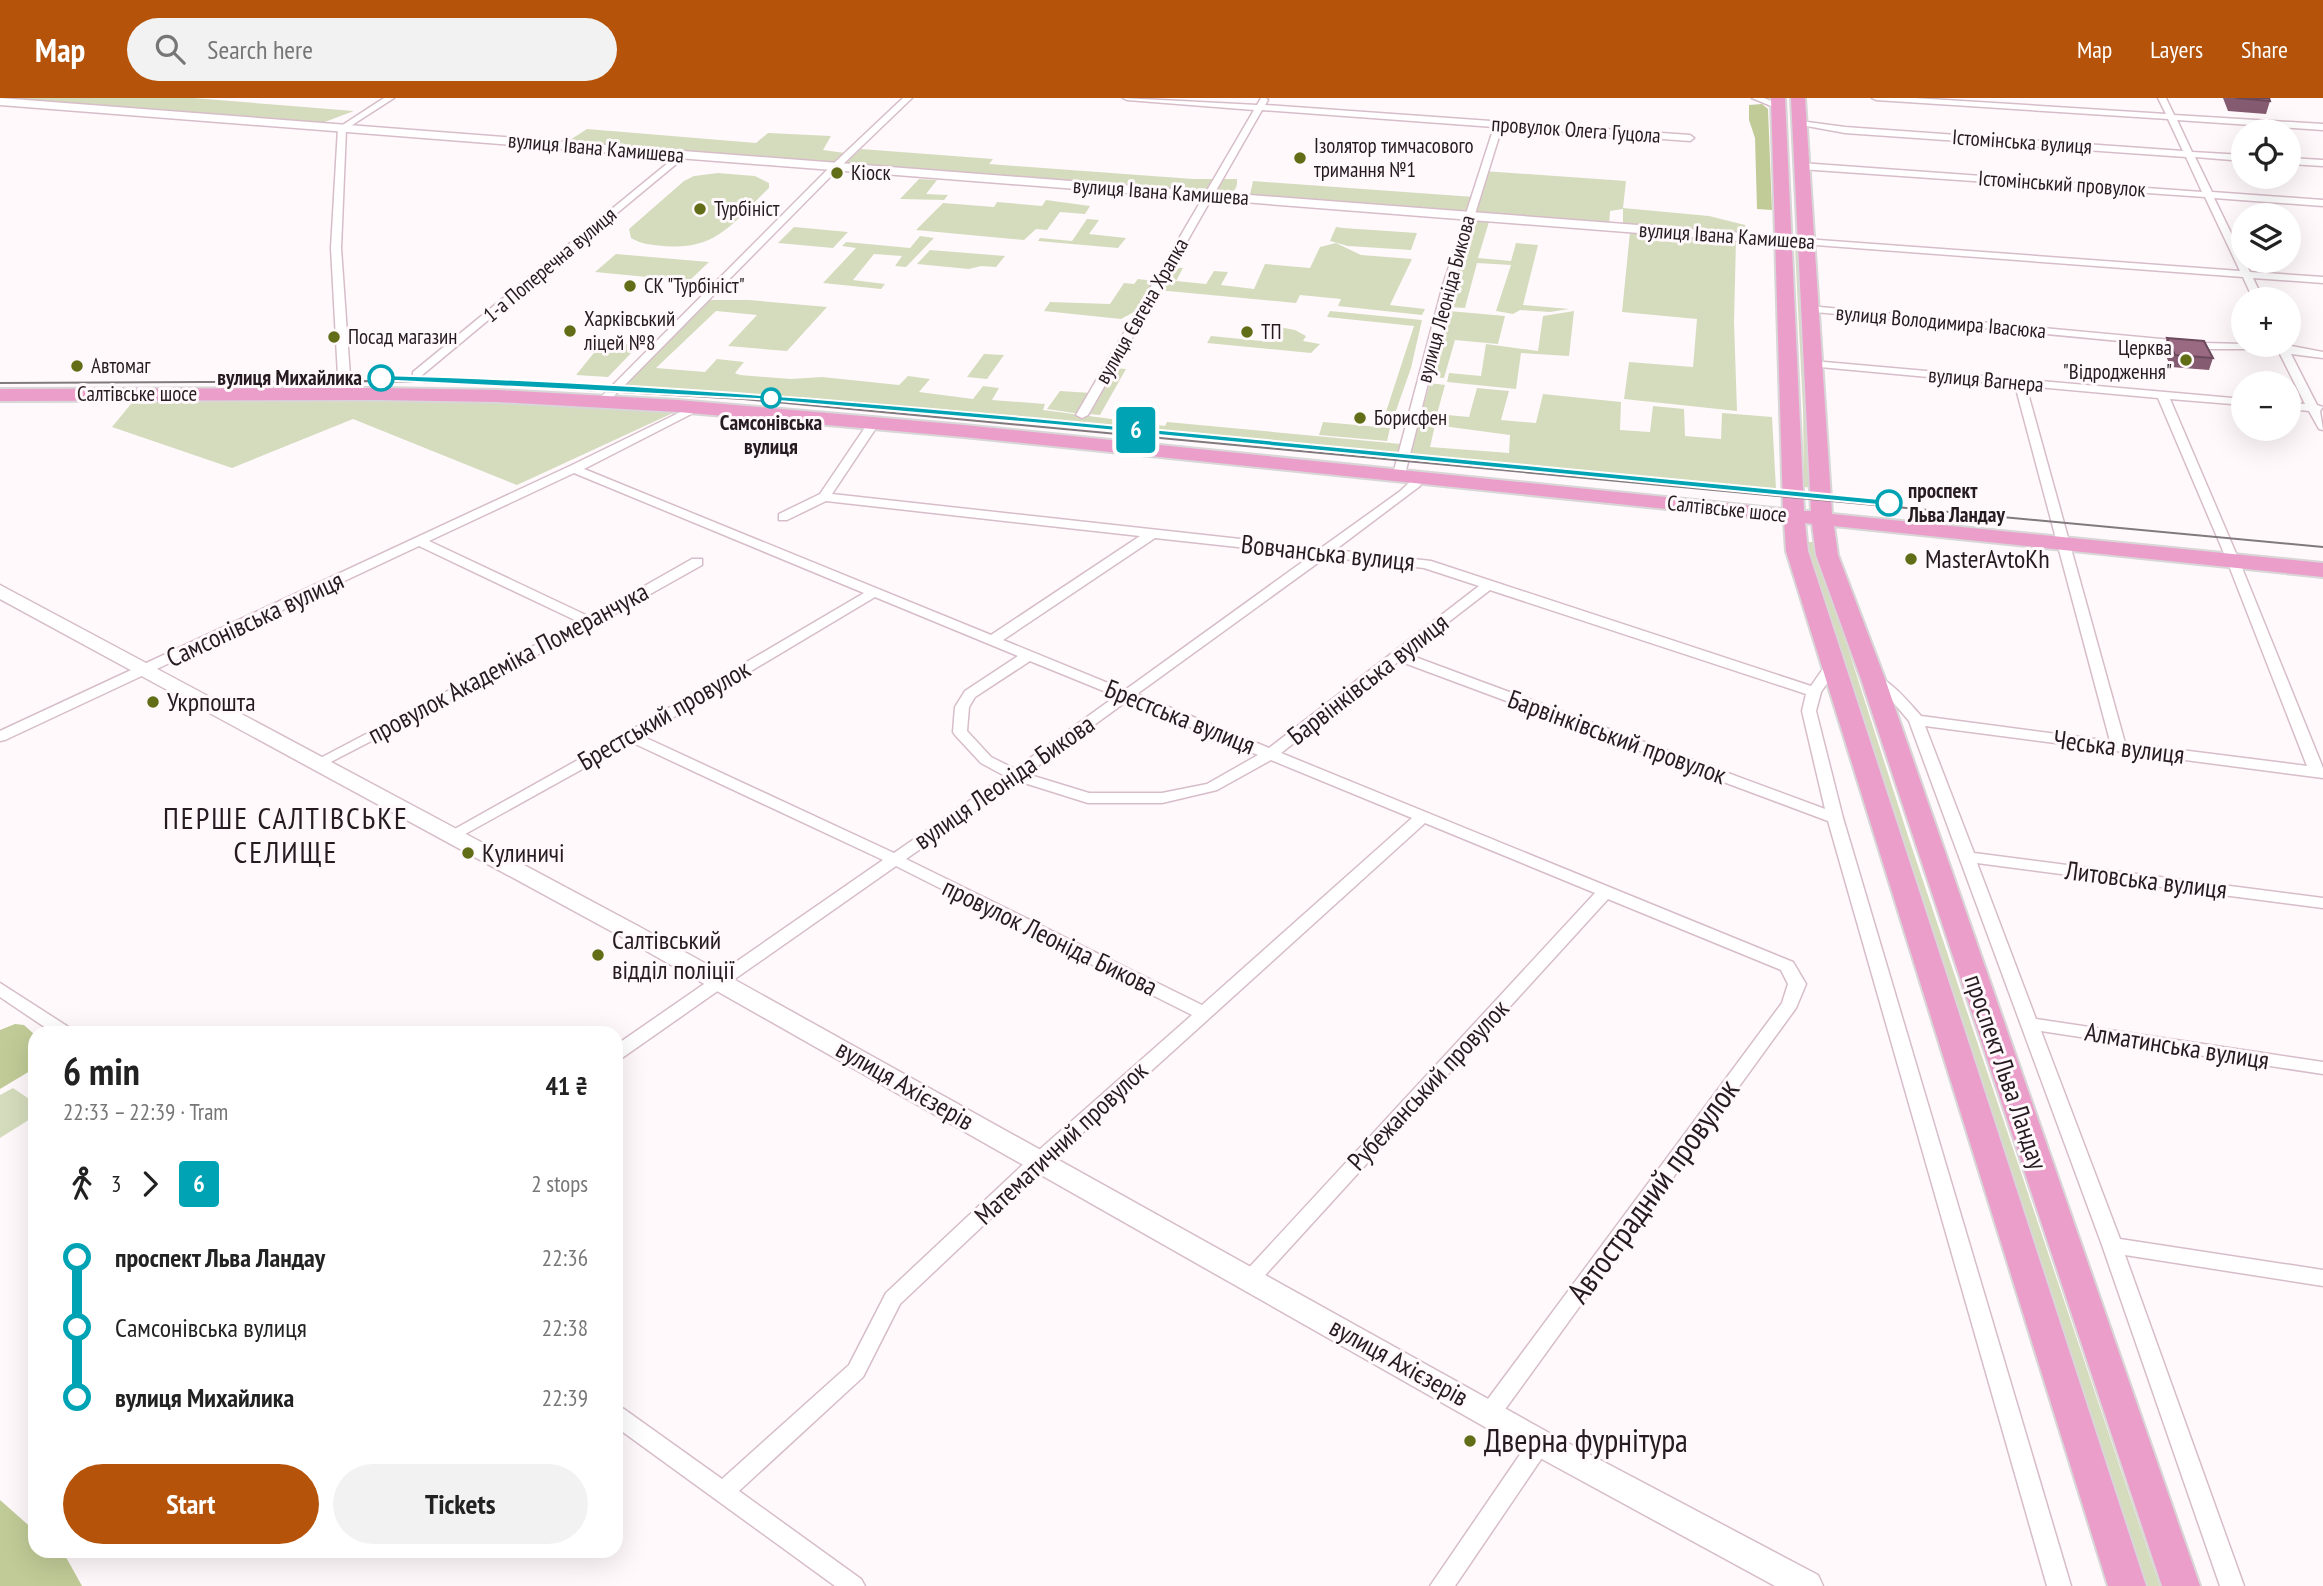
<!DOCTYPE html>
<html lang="en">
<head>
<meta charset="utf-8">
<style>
  :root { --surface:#fff; --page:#f2f2f2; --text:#222; --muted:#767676; --accent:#b45309 }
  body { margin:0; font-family:"PT Sans Narrow",sans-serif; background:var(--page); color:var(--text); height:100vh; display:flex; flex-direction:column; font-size:26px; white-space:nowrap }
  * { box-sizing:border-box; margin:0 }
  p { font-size:23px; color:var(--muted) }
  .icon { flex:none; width:38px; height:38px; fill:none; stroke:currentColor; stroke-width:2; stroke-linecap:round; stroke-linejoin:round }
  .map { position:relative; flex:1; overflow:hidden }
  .details { position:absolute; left:28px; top:928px; width:595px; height:532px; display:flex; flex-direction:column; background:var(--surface); border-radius:21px; box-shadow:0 7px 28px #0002 }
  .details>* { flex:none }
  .badge { padding:0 14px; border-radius:5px; font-size:24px; line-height:46px }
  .fabs { position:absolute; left:2231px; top:21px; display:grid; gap:14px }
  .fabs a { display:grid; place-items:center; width:70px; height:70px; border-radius:50%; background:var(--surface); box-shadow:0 7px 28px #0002; font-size:35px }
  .map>.badge { position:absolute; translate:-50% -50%; box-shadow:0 0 0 4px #fff }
  .legs { display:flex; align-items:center; gap:10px; height:77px; padding:0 35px; font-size:23px }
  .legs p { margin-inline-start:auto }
  .head { display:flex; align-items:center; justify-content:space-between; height:119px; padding:0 35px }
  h1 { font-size:38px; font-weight:600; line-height:52px }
  .primary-button { display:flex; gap:14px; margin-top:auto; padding:14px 35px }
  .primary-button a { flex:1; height:80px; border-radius:42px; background:var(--accent); color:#fff; font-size:28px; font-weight:600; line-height:80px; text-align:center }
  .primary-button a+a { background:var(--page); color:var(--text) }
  ul { padding:0 35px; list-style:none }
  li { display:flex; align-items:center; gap:24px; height:70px; font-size:26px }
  li i { display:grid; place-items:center; width:10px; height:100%; margin:0 9px; background:currentColor }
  li i::after { content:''; width:18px; height:18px; margin:-9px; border:5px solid; border-radius:50%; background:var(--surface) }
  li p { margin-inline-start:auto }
  li:first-child i { background:linear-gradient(#0000 50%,currentColor 0) }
  li:last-child i { background:linear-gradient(currentColor 50%,#0000 0) }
  header { display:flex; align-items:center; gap:42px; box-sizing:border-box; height:98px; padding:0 35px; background:var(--accent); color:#fff }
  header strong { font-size:33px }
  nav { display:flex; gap:38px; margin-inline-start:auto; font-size:24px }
  .search { width:490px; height:63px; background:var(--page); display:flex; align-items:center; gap:18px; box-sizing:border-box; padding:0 24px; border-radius:38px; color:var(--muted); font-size:26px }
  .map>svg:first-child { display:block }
</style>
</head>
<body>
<header>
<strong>Map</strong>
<div class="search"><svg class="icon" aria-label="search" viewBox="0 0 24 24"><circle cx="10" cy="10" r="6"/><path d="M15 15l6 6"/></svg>Search here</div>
<nav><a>Map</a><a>Layers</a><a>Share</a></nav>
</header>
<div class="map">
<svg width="2323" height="1488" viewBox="0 0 2323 1488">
  <rect width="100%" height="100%" fill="#fff9fc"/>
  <path fill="#d5dcbd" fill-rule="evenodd" d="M0 0H193L354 13 314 28Z
    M587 31 756 45 768 35 831 38 823 52 845 55 829 69 562 47Z
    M861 51 993 61 989 66 1193 81H1237C1238 91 1233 95 1225 99L851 68 846 65Z
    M1483 73 1626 83 1623 110 1709 118 1745 127 1746 132 1726 138 1623 126V111L1610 113 1609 129 1249 101 1253 83 1474 99Z
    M718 75 755 78 769 85V90C733 124 718 153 663 148 652 147 641 146 631 140L629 131 684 83 694 78Z
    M919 81 937 82 926 96 948 97 944 102 900 101Z
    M1046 102 1090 108 1085 116 1060 114 1047 132 1036 131 1024 142 916 132 943 105 994 109 997 104 1042 108Z
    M1087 121 1099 122 1089 136 1126 140 1118 150 1038 143 1040 140 1072 143Z
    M1472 123 1489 124 1478 160 1511 163 1516 145 1538 147 1523 207 1569 211 1550 214 1520 212 1513 216 1496 213 1511 167 1477 165 1465 210 1449 209Z
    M794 129 848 134 833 150 778 145Z
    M1336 129 1343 130 1417 135 1411 152 1348 148 1330 143Z
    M1630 134 1736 142 1734 224 1737 313 1624 301 1629 264 1693 269 1697 221 1622 214Z
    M920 138 934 140 906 169 895 168 902 158 874 156 853 182 885 186 881 191 823 185 856 150 842 148 846 144 910 150Z
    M1336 145 1361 157 1412 161 1390 207 1425 211 1422 217 1338 208 1341 201 1300 197 1296 205 1157 192 1171 169 1183 170 1176 183 1206 186 1214 173 1228 174 1221 187 1254 191 1265 166 1310 170 1320 149Z
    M1795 149 1800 150 1812 390 1804 389 1803 312Z
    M930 152 1005 158 996 169 981 168 969 171 917 166Z
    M616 156 709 164 689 183 595 174Z
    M1138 181 1155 183 1136 213 1121 221 1044 213 1050 204 1110 206 1124 185 1134 186Z
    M708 202H749L827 209 787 253 728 248 757 217 716 213 656 270 705 274 717 261 744 264 735 275 740 277 791 281 822 279 899 287 908 278 930 281 919 294 973 301 983 288 999 290 992 302 1045 306 1043 312 1165 328 1167 324 1412 347 1430 285 1445 287 1437 316 1469 319 1477 290 1509 293 1501 322 1536 325 1543 296 1621 304 1620 332 1650 334 1653 308 1684 311 1685 338 1721 341 1722 315 1772 319 1776 391 811 300 618 290ZM1435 327 1510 337 1509 355 1430 349Z
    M1330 213 1422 222 1411 270 1392 324 1383 323 1414 228 1327 219Z
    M1449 213 1505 218 1498 246 1455 242 1444 280 1432 279Z
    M1574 213 1569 258 1521 255 1516 291 1447 284 1449 275 1481 278 1486 246 1538 253 1543 218Z
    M1279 229 1295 232 1306 238 1303 243 1320 246 1311 255 1207 245 1211 238 1273 244Z
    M602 245 639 247 608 279 576 277Z
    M984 256 1004 257 987 281 967 279Z
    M1114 270 1126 271 1100 317 1089 316Z
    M1060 293 1091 295 1080 316 1047 311Z
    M135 301 493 303 673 315 517 387 353 321 232 370 112 329Z
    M1323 324 1390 330 1387 343 1319 337Z
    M1806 444H1814L1908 738 2160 1488H2146L1898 737Z
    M13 990 35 1005V1018L0 1040V997Z"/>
  <path fill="#c0cb97" d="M1762 6 1768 11 1772 112 1757 111 1755 40 1749 22V7Z
    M15 926 24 927 35 937V970L0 991V932Z
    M0 1402 35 1433V1452L57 1453 67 1461 82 1488H0Z"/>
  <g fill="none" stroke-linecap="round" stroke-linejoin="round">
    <g stroke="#d7bdc9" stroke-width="3">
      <path id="street" d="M384 0H394L346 31 341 150 350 278 344 295 338 298 332 295 338 278 331 150 338 30Z
        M903 0H912L838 71 607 305H599V301L832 67Z
        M1123 0 1257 7 1261 0H1266L1268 2 1265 7 1690 37 1694 40 1690 43 1502 29 1453 187 1405 376 1399 380 1393 376 1443 187 1494 29 1262 12 1088 317 1082 320 1076 317 1254 12 1127 2Z
        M1752 0H1764L1783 8 1776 10Z
        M1872 0H1914L2166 16 2158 0H2166L2174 17 2323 26V32L2177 22 2192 54 2244 57V63L2195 59 2212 94 2323 102V108L2214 100 2250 174 2323 179V185L2253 180 2263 201H2253L2243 179 1802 146V142L1805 141 2240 173 2205 99 1801 71 1797 68 1801 65 2202 94 2186 59 1845 35 1796 26 1800 23 1845 29 2183 53 2168 21 1876 2Z
        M680 55 687 57 421 278H413V274Z
        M2289 60 2323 62V68L2289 66Z
        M1809 208 2204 245 2286 247 2323 254V260L2291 256 2317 307 2323 309 2320 313 2323 332 2319 331 2309 313 2289 311V305L2305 306 2279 254 2259 251H2204L1805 213 1804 211Z
        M1813 263 2244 301V307L2170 301 2238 460 2323 670V680L1925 628 1974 755 2323 800V810L1977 765 2036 921 2323 964V976L2041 933 2120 1141 2323 1172V1188L2125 1157 2244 1488H2220L2102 1147 1909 623 1893 604 1867 581 1869 578C1886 575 1910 606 1921 618L2110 643 2015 287 1809 268 1808 266ZM2026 288 2158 300 2226 460 2307 668 2125 645Z
        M697 306 703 309 701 311 584 371 991 537 1140 438 826 403 787 422H779V416L820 396 870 322 880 324 832 396 1321 450 1399 394 1410 384 1413 375 1417 374 1423 378 1420 388 1335 452 1431 463 1811 588 1827 565H1837L1839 568 1821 594 1816 613 1843 720 2071 1488H2047L1828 723 1399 563 1281 655 1793 864 1806 886 1796 910 1498 1321 1490 1324 1482 1321 1479 1315 1482 1309 1782 905 1788 886 1781 872 1608 801 1258 1185 1251 1188 1244 1185 1241 1180 1244 1175 1595 795 1425 725 1045 1069 900 1206 863 1279 739 1393 861 1481 865 1488H835L616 1329V1308L624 1311 722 1381 849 1267 886 1195 1031 1059 1192 917 896 768 622 960 616 962V947L883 762 631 644 458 740 452 742 444 737 626 635 864 495 574 375 429 443 590 519 692 461H702V467L595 527 323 668H313L311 665 579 524 419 448 5 642 0 643V633L570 368ZM1155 440 1312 457 1125 592 1003 542ZM1326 459 1424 470 1479 488 1269 650 1137 596ZM1490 492 1806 596 1802 613 1825 711 1407 556ZM875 499 1018 558 965 593 955 609 953 634 955 637 981 665 1005 678 894 755 642 638ZM1030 563 1116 598 1015 671 991 659 967 633 969 609 975 599ZM1127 603 1258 657 1207 686 1162 695H1089L1027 676ZM1271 662 1412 720 1202 907 906 761 1018 683 1088 705H1162L1217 692Z
        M0 885 70 930 73 934H52L0 899Z
        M1540 1336 1548 1339 1551 1345 1548 1351 1455 1488H1430L1532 1339Z"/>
    </g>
    <g stroke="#d7bdc9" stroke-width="3">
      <path id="secondary" d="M0 0 1805 140 1812 144 1805 148 0 7Z
        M0 487 638 828 1551 1336 1818 1477 1823 1488H1775L1529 1354 620 838 0 501Z"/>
    </g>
    <g stroke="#d8d6d7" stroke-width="4">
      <path id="primary" d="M1771 0H1785L1804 413H1811L1791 0H1805L1832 416 2323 465V479L1834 428 1838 457 1885 581 2200 1488H2162L1861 581 1816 457 1812 426 1805 425 1808 453 2146 1488H2108L1786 453 1784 423 964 339 678 314 498 304 381 302 0 303V291L381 290 498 292 678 302 964 327 1783 411Z"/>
    </g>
    <use href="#street" fill="#fff" fill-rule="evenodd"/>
    <use href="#secondary" fill="#fff" fill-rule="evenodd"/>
    <use href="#primary" fill="#eb9eca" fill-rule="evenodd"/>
    <path stroke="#81797d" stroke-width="2" d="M0 285 378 283 463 285 743 301 2323 449"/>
  </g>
  <path fill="#845b71" d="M2223 0H2269L2270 3 2266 16 2228 13Z
    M2167 240 2213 260 2209 272 2171 269 2163 252Z"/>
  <path fill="#9a6a83" stroke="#6c4a5c" stroke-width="2" d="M2236 0H2269L2270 3Z
    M2167 240 2204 243 2213 260 2175 257Z"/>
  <path fill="#00a3b4" stroke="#fff" stroke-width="2" d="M381 277C652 284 922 309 1193 335 1425 357 1657 380 1889 402L1895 405 1889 408 1055 327 757 301 377 282 376 280Z"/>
  <g fill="#626e17" stroke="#fff9fc" stroke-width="2.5">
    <circle cx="1300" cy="60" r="7"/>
    <circle cx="837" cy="75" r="7"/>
    <circle cx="700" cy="111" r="7"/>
    <circle cx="630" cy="188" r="7"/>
    <circle cx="570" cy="233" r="7"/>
    <circle cx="1247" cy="234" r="7"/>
    <circle cx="334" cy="239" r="7"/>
    <circle cx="2186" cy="262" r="7"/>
    <circle cx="77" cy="268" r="7"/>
    <circle cx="1360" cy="320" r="7"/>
    <circle cx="1911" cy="461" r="7"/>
    <circle cx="153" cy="604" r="7"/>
    <circle cx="468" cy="755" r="7"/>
    <circle cx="598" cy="857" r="7"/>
    <circle cx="1470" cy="1343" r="7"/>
  </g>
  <g fill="#fff" stroke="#00a3b4" stroke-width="3.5">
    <circle cx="381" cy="280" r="12"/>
    <circle cx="771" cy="300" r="9"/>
    <circle cx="1889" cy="405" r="12"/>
  </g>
  <g text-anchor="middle" stroke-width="6" stroke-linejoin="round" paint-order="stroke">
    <g font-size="21" fill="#251b20" stroke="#fff9fc">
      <text transform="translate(1576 32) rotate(4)" y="7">провулок Олега Гуцола</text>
      <text transform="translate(2022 44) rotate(4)" y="7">Істомінська вулиця</text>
      <text transform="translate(596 50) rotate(5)" y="7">вулиця Івана Камишева</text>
      <text transform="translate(2062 86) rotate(4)" y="7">Істомінський провулок</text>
      <text transform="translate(1161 94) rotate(4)" y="7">вулиця Івана Камишева</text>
      <text transform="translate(1727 138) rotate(4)" y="7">вулиця Івана Камишева</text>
      <text transform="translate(550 167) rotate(-40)" y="7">1-а Поперечна вулиця</text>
      <text transform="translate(1446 201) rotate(-75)" y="7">вулиця Леоніда Бикова</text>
      <text transform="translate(1142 213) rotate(-60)" y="7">вулиця Євгена Храпка</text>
      <text transform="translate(1941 224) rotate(5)" y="7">вулиця Володимира Івасюка</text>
      <text transform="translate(1986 282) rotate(5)" y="7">вулиця Вагнера</text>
      <text x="137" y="303">Салтівське шосе</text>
      <text transform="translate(1727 411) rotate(6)" y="7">Салтівське шосе</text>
    </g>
    <g font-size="21" fill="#251b20" stroke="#fff9fc" text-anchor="start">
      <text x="1314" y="55">Ізолятор тимчасового<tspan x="1314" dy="24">тримання №1</tspan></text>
      <text x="851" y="82">Кіоск</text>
      <text x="714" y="118">Турбініст</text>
      <text x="644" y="195">СК "Турбініст"</text>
      <text x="584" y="228">Харківський<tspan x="584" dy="24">ліцей №8</tspan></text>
      <text x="1261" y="241">ТП</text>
      <text x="348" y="246">Посад магазин</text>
      <text x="2172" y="257" text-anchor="end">Церква<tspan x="2172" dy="24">"Відродження"</tspan></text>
      <text x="91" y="275">Автомаг</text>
      <text x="1374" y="327">Борисфен</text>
    </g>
    <g font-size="21" font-weight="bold" fill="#251b20" stroke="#fff9fc" text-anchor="end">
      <text x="362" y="287">вулиця Михайлика</text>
      <text x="771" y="332" text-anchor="middle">Самсонівська<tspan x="771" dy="24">вулиця</tspan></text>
      <text x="1908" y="400" text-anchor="start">проспект<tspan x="1908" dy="24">Льва Ландау</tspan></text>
    </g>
    <g font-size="26" fill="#251b20" stroke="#fff9fc">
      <text transform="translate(1328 455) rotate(6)" y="9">Вовчанська вулиця</text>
      <text transform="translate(255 521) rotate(-25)" y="9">Самсонівська вулиця</text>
      <text transform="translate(508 565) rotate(-28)" y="9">провулок Академіка Померанчука</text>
      <text transform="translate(1368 581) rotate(-38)" y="9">Барвінківська вулиця</text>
      <text transform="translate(664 617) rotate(-30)" y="9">Брестський провулок</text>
      <text transform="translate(1180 619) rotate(22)" y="9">Брестська вулиця</text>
      <text transform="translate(1617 639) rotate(20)" y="9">Барвінківський провулок</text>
      <text transform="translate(2119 649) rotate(7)" y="9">Чеська вулиця</text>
      <text transform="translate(1004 684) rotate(-35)" y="9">вулиця Леоніда Бикова</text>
      <text transform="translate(2146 782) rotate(7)" y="9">Литовська вулиця</text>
      <text transform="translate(1050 839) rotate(26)" y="9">провулок Леоніда Бикова</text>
      <text transform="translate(2177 948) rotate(9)" y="9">Алматинська вулиця</text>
      <text transform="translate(2006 974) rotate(71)" y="9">проспект Льва Ландау</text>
      <text transform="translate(905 987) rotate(30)" y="9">вулиця Ахієзерів</text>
      <text transform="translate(1428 987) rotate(-47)" y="9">Рубежанський провулок</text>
      <text transform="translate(1061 1045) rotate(-43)" y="9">Математичний провулок</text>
      <text transform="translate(1399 1264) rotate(29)" y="9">вулиця Ахієзерів</text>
    </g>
    <g font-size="26" fill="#251b20" stroke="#fff9fc" text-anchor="start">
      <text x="1925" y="470">MasterAvtoKh</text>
      <text x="167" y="613">Укрпошта</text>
      <text x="482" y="764">Кулиничі</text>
      <text x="612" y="851">Салтівський<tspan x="612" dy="30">відділ поліції</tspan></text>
    </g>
    <g font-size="30" letter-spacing="2" fill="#251b20" stroke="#fff9fc">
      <text x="286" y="731">ПЕРШЕ САЛТІВСЬКЕ<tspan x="286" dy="34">СЕЛИЩЕ</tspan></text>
    </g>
    <g font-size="32" fill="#251b20" stroke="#fff9fc">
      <text transform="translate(1653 1093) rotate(-54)" y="11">Автострадний провулок</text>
    </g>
    <g font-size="32" fill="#251b20" stroke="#fff9fc" text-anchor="start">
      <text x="1484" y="1354">Дверна фурнітура</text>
    </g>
  </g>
</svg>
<div class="fabs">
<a><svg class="icon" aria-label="locate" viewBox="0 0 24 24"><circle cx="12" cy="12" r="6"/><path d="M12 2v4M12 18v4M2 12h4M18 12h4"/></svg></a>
<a><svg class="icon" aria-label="layers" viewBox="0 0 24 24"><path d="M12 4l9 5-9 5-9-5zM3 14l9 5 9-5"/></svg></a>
<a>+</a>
<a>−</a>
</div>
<b class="badge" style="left:1136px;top:332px;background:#00a3b4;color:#fff">6</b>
<section class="details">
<div class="head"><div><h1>6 min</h1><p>22:33 – 22:39 · Tram</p></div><b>41 ₴</b></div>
<div class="legs"><svg class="icon" aria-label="walk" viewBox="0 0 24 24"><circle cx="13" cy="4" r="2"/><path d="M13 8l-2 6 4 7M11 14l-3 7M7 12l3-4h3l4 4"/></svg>3<svg class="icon" aria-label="forward" viewBox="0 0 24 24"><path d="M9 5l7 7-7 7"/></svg><b class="badge" style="background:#00a3b4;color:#fff">6</b><p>2 stops</p></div>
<ul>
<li><i style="color:#00a3b4"></i><b>проспект Льва Ландау</b><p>22:36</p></li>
<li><i style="color:#00a3b4"></i><span>Самсонівська вулиця</span><p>22:38</p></li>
<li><i style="color:#00a3b4"></i><b>вулиця Михайлика</b><p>22:39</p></li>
</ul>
<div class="primary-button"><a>Start</a><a>Tickets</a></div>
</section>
</div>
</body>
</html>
